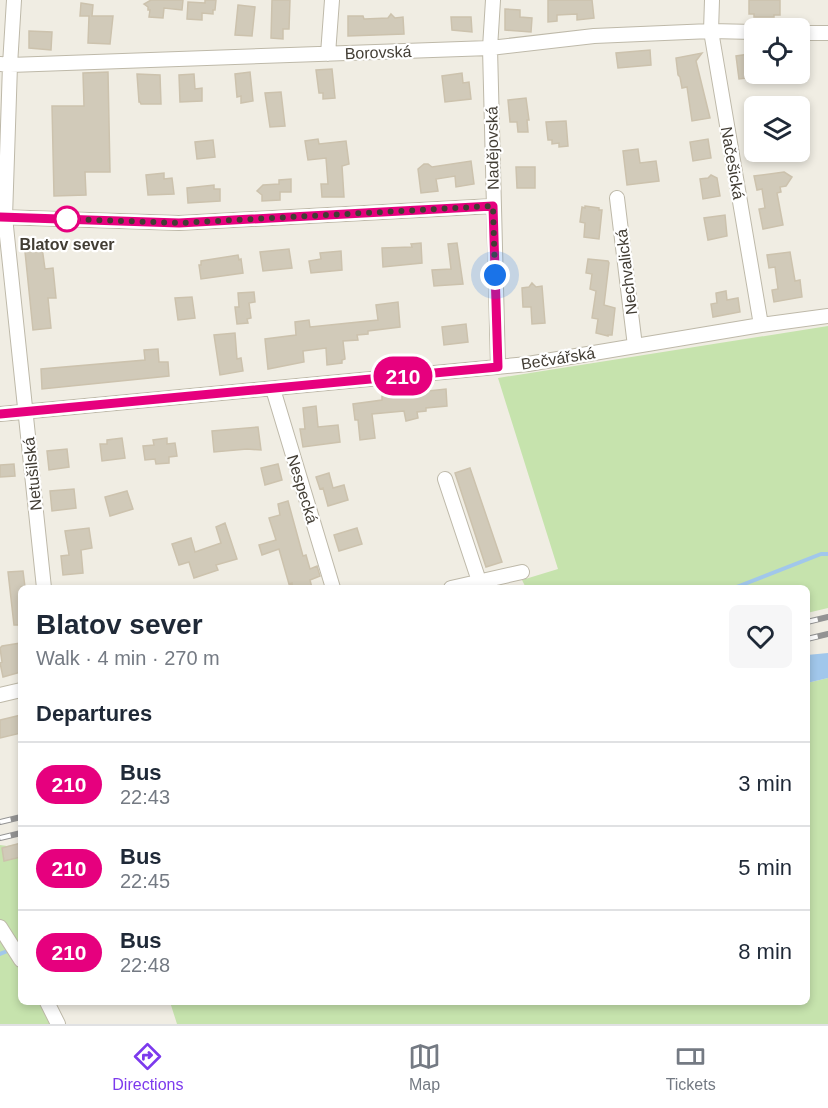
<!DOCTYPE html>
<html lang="en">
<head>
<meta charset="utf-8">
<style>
  :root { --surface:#fff; --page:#f6f6f7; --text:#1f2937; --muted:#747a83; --line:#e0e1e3; --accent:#7c3aed }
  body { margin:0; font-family:Helvetica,sans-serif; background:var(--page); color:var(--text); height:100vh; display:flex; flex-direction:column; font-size:22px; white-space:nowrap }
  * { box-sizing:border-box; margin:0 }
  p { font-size:20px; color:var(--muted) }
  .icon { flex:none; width:33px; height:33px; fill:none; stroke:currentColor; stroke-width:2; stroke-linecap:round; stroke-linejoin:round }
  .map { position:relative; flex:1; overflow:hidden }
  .details { position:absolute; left:18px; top:585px; width:792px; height:420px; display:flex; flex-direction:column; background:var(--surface); border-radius:9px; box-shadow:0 3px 9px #0003 }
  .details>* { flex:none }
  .badge { padding:0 12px; border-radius:20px; font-size:21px; line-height:39px }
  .fabs { position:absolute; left:744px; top:18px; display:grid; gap:12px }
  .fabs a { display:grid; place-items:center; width:66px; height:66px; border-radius:9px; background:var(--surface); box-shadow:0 3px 9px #0003; font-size:30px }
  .you { position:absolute; width:30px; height:30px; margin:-15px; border:4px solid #fff; border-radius:50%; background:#1a73e8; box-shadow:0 0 0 9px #1a73e833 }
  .map>.badge { position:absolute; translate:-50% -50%; box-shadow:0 0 0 3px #fff }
  h2 { padding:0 18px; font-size:22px; line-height:54px }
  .round { display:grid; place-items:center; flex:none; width:63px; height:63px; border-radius:9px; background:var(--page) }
  .summary { display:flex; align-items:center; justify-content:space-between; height:102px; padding:0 18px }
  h1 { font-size:28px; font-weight:700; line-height:45px }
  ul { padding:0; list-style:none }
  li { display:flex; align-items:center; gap:18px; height:84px; padding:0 18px; border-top:2px solid var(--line) }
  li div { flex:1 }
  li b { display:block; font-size:22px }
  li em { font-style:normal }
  li .badge { min-width:66px; font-weight:700; text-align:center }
  .tab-bar { display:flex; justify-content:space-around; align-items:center; height:84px; border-top:2px solid var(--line); background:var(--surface); font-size:16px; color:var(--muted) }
  .tab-bar a { display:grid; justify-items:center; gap:3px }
  .tab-bar .current { color:var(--accent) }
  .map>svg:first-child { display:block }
</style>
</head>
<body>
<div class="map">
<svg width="828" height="1024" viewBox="0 0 828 1024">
  <rect width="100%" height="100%" fill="#f0ede3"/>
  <path fill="#c6e3ad" d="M828 326V608L807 613V588H526L522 580 558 569 498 378Z
    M828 678V1024H177L170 1002H807V683Z
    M21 843V1002H54L66 1024H0V845L7 846Z"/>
  <path fill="#a1c7eb" d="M828 653V678L807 683V655Z"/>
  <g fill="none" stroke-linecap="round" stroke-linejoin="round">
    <path stroke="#a1c7eb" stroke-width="4" d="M734 588 821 554H828
      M0 954 10 950"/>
  </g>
  <path fill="#d1cab9" stroke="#ccc2ad" stroke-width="1.5" d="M151 0H183L182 10 164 8 163 18 149 17 150 10H148V7L144 4Z
    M205 0H216L215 10H213V14L202 13V20L187 19 188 2 205 3Z
    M272 0H290L289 29H283V39L271 38Z
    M548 0H592L594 18 577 20V14L557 15V21L548 22Z
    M749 0H780V15H774V17H754V14H749Z
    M81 3 93 5 92 16H113L110 44 88 43 89 16H80Z
    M238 5 255 7 252 36 235 35Z
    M505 9 520 10V17L532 18 531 32 505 30Z
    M391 14 395 18 403 17 404 34 348 36V16H363L364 19 388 18Z
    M451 17H471L472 32 452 30Z
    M29 31 52 32 51 50 29 48Z
    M650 50 651 65 618 68 616 53Z
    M702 53 696 61 710 118 692 121 687 87 682 88 680 77 678 75 676 58Z
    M749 54V55H754V77L739 79 736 56Z
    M332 69 335 98 323 99V93H319L316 70Z
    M108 72 110 172H85L86 195 54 196 52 106H84L83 73Z
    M250 72 253 101 241 103V96L237 97 235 74Z
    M462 73 463 83 469 82 471 99 445 102 442 76Z
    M137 74 160 75 161 104H141L140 102H139Z
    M194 74 195 89 202 88V101L180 102 179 75Z
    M281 92 285 126 270 127 265 93Z
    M526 98 529 120H527L528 132H518L517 122H510L508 100Z
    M566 121 568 146 559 147V143L552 144V140H548L546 122Z
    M318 139 319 144 346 141 349 164 342 166 344 197H322L321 184H328L326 158 308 160 305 141Z
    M708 139 711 158 693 161 690 142Z
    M213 140 215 157 197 159 195 142Z
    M638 149 640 163 656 161 659 181 627 185 623 151Z
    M471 161 474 184 456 187 455 176 436 179 438 191 421 193 418 169 424 164H428L432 167Z
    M516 167H535V188H517Z
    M784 172 792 177 786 186 780 187 781 192 777 193 783 225 763 229 759 209 765 208 762 189 757 190 754 176Z
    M164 173V179L172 178 174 194 148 195 146 175Z
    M711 175 717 178 720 196 703 199 700 179 708 178Z
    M291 179V192H280V200L262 201V195L257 191 263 185 279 184V180Z
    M214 185V189H220V201L188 203 187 188Z
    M585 206 599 208V210H602L599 239 584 237 585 223 580 222 582 207 585 208Z
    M725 215 727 236 708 240 704 218Z
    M41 240 45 269 53 268 56 298H48L51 328 33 330 24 242Z
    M421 243 422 263 383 267 382 248 412 247 411 244Z
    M457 243 463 284 434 286 432 270 451 269 448 244Z
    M289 249 292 268 263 271 260 252Z
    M341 251 342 270 311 273 309 261 321 259 320 253Z
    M790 252 795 281 800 280 802 297 774 302 772 290 778 289 775 267 769 268 767 255Z
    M238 255 239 260 241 259 243 273 201 279 199 265H201V261Z
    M588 259 608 261 609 263 604 305 615 308 612 335H608V336L596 333 598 319 592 318 596 291 590 289 592 274 586 273Z
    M532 283 536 287 542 286 545 323 532 324 531 307H523L522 288 529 287Z
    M726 291 727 300 738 298 740 312 713 317 711 304 717 303 716 293Z
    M254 292 255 302 249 303 251 318 247 319 248 323 237 324 235 307H239L238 293Z
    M192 297 195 318 178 320 175 298Z
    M398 302 400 327 368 331V334L357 335 358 340 343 341 345 359 342 360V363L327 365 326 348 303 351 304 362 268 369 265 339 296 335 295 322 309 320 310 327 378 320 376 305Z
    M466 324 468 342 444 345 442 327Z
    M235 333 237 359 241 358 243 371 220 375 214 335Z
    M158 349 159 362H168L169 376 42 389 41 369 145 360 144 350Z
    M446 389 447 406 426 408V411L417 412 418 418 406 421 404 411 372 414 375 438 360 440 358 420H355L353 404 382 400V396Z
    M316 406 318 427 338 425 340 442 303 447 300 429H305L303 408Z
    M258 427 261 450 247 449 214 452 212 431Z
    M122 438 125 458 102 461 100 444H107V440Z
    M167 438V444L175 443 177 456 169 457V463L156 464 155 459 145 460 143 446 154 445 153 440Z
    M67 449 69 467 49 470 47 451Z
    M14 464 15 476 0 477V465Z
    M278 464 282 480 265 485 261 468Z
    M470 468 502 562 486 567 455 473Z
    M329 473 333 488 344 485 348 500 328 506 323 488 320 489 316 477Z
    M74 489 76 508 52 511 50 491Z
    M127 491 133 509 110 516 105 497Z
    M288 501 303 556 306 555 310 569 317 566 320 576 310 580 312 588H293L292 583 289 584 279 549 262 555 259 545 276 540 269 518 280 515 278 504Z
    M225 523 237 559 216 565 218 570 194 578 189 562 179 565 172 544 191 538 195 552 221 543 216 527Z
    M89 528 92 548 81 550 83 573 63 575 61 556 69 555 65 531Z
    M357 528 362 544 339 551 334 535Z
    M23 571 25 587H21V625H14L8 572Z
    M21 643V672L3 677 0 663 2 662 0 648 2 646Z
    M21 715V733L0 738V720Z
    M21 843V857L4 861 2 848Z"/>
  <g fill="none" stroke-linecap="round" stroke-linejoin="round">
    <g stroke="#beb9a9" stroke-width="16">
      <path id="street" d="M14 0 10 65 5 217 44 588
        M493 0 490 48 498 367
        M712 0 711 31 761 325
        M800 33H828
        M328 54 332 0
        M0 64 10 65 490 48 594 36 711 31 754 32
        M617 198 635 346
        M0 217 179 223 493 206
        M273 389 333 588
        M0 414 528 364 761 325 828 316
        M445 479 479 581
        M451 588 522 572
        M0 695 21 690
        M0 927 21 960
        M47 1002 58 1024"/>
    </g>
    <use href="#street" stroke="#fff" stroke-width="14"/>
    <g stroke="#939393" stroke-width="6">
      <path id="rail" d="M807 622 828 617
        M807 639 828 634
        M0 822 21 817
        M0 838 21 833"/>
    </g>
    <use href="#rail" stroke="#fff" stroke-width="4" stroke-dasharray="11" stroke-linecap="butt"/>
  </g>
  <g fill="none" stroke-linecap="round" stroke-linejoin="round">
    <g stroke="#fff" stroke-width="14">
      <path id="line" d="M0 217 179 223 493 206 498 367 0 414"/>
    </g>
    <use href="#line" stroke="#e6007e" stroke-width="9"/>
    <path stroke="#423d34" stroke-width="6" stroke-dasharray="0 10.8" d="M67 219 179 223 493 206 495 275"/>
  </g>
  <circle fill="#fff" stroke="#e6007e" stroke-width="3" cx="67" cy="219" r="12"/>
  <g text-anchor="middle" stroke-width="4.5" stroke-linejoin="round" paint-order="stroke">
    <g font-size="16" fill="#423d34" stroke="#fff">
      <text transform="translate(378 52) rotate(-2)" y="6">Borovská</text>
      <text transform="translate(492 148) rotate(-91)" y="6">Nadějovská</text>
      <text transform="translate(733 163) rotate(80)" y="6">Načešická</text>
      <text transform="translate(626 272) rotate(-97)" y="6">Nechvalická</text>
      <text transform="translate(558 358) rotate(-9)" y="6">Bečvářská</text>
      <text transform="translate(32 474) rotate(-96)" y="6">Netušilská</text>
      <text transform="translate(303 489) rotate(73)" y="6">Nespecká</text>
    </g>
    <g font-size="16" font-weight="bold" fill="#423d34" stroke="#fff">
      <text x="67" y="250">Blatov sever</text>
    </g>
  </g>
</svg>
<div class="fabs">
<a><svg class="icon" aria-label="locate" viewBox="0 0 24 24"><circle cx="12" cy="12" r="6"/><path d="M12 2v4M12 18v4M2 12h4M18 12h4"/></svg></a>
<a><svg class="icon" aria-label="layers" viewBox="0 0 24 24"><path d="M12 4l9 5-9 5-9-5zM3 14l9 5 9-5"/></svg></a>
</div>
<div class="you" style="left:495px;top:275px"></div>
<b class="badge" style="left:403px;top:376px;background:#e6007e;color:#fff">210</b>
<section class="details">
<div class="summary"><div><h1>Blatov sever</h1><p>Walk · 4 min · 270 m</p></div><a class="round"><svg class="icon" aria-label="heart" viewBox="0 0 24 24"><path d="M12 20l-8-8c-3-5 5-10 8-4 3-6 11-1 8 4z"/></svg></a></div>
<h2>Departures</h2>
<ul>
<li><span class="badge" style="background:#e6007e;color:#fff">210</span><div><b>Bus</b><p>22:43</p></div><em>3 min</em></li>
<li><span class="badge" style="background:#e6007e;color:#fff">210</span><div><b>Bus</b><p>22:45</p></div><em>5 min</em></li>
<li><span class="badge" style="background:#e6007e;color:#fff">210</span><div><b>Bus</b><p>22:48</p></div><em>8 min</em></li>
</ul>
</section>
</div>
<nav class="tab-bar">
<a class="current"><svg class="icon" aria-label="directions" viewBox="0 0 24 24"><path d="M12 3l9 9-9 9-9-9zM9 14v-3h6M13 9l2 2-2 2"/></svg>Directions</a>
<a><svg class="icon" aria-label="map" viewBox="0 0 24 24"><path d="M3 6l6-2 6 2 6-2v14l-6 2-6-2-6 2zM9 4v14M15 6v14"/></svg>Map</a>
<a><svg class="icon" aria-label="tickets" viewBox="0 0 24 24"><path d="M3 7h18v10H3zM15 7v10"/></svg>Tickets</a>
</nav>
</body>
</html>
